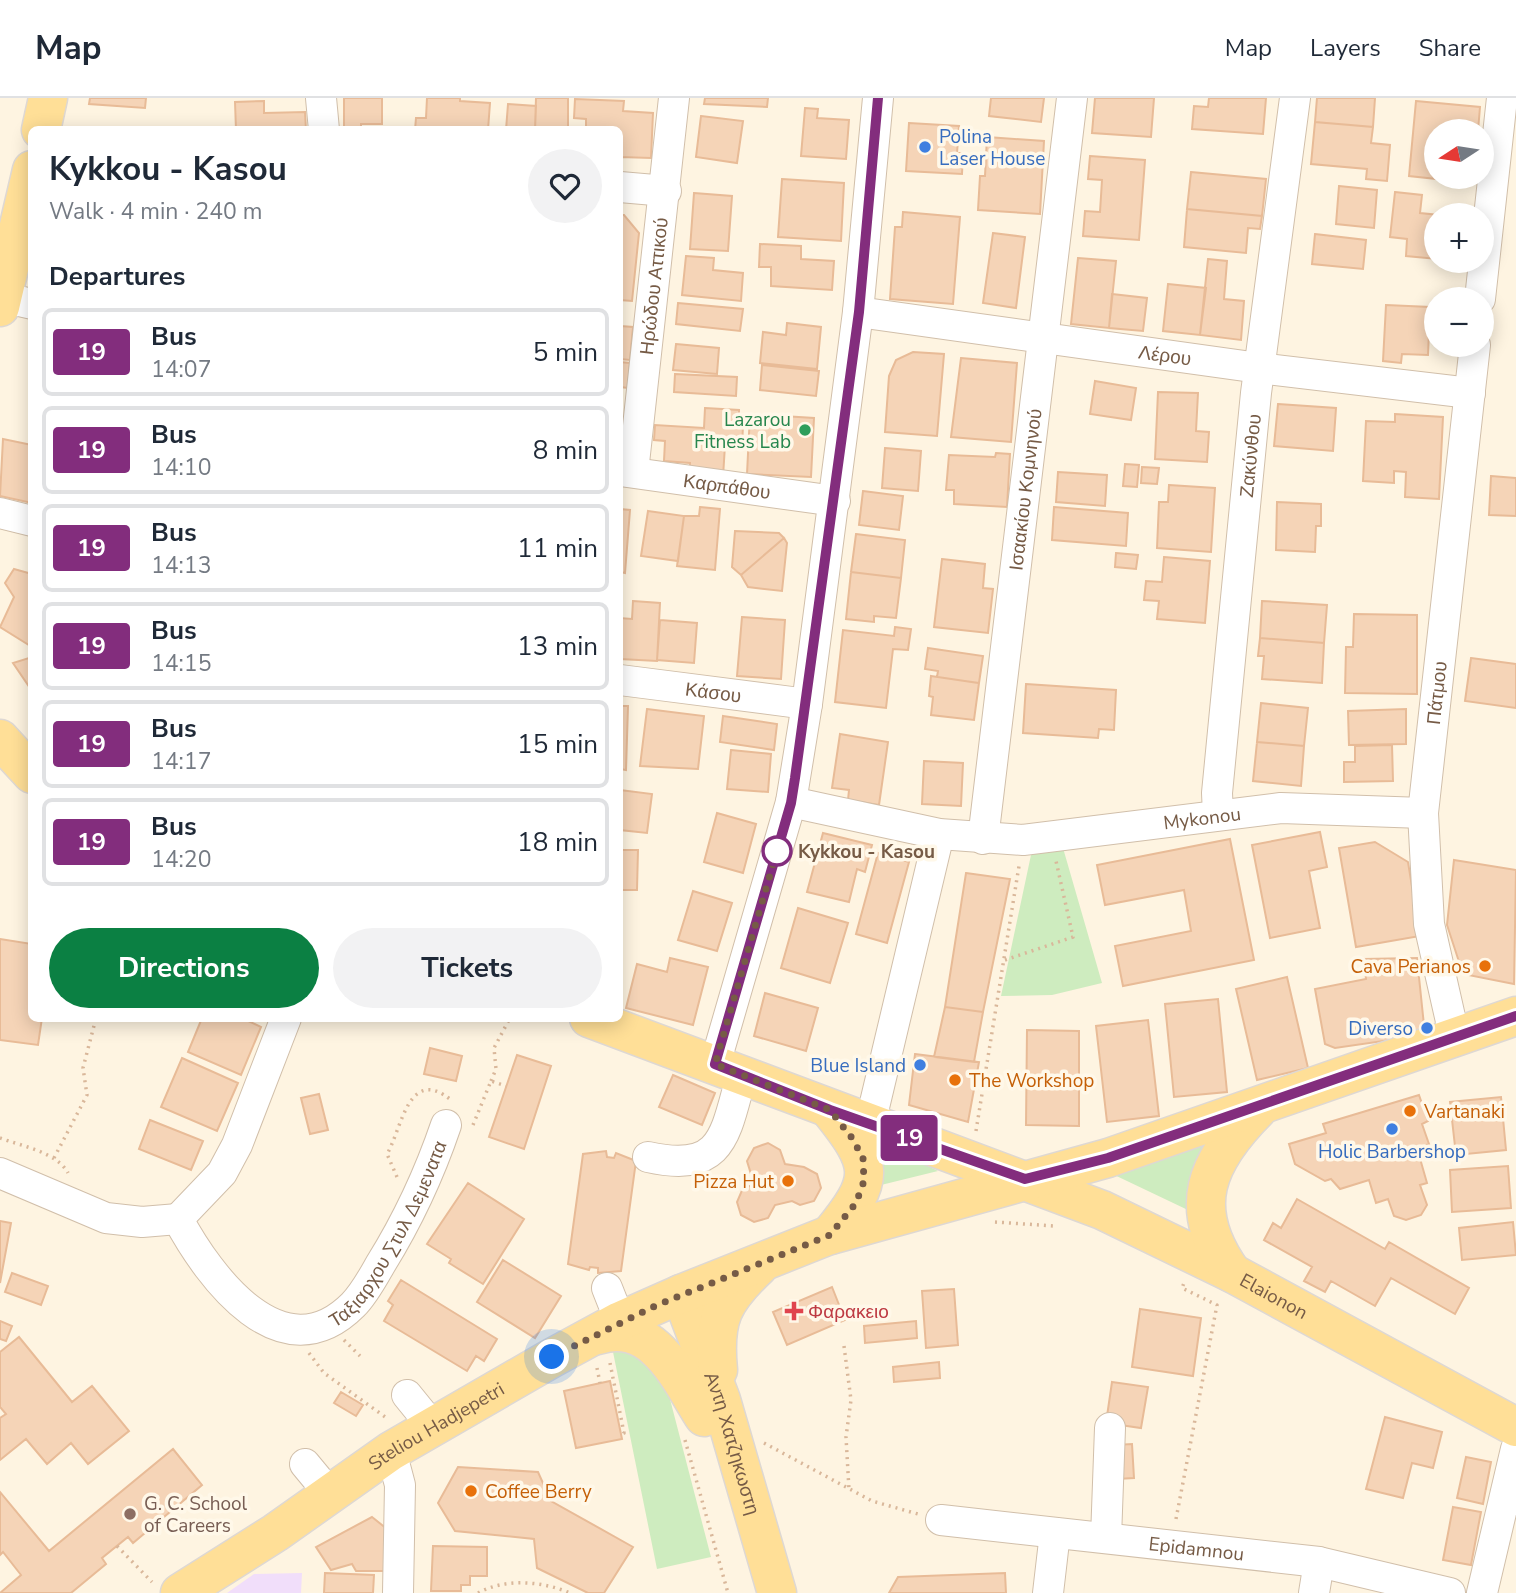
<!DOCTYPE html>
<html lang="en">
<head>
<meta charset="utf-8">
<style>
  :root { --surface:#fff; --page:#f2f2f3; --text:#1f2937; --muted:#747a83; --line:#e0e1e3; --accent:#0b8043 }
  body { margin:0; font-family:"Nunito Sans",sans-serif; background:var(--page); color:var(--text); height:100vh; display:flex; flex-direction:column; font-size:26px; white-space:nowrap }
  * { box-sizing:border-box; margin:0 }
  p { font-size:23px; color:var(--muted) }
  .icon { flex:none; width:38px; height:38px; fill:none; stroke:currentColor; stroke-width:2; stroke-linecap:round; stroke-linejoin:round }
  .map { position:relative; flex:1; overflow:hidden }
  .side { position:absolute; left:28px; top:28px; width:595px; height:896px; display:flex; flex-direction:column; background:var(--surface); border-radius:10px; box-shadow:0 4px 18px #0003 }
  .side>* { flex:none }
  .badge { padding:0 14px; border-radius:5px; font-size:24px; line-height:46px }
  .needle { width:46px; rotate:258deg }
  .fabs { position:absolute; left:1424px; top:21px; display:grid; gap:14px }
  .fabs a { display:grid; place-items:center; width:70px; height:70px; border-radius:50%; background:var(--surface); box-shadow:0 4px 18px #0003; font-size:35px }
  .you { position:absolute; width:35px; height:35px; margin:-18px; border:5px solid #fff; border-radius:50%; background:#1a73e8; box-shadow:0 0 0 10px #1a73e833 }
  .map>.badge { position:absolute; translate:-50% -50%; box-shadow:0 0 0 4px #fff }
  h2 { padding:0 21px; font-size:26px; line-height:63px }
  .round { display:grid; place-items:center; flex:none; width:74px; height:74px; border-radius:37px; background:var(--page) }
  .overview { display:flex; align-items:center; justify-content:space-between; height:119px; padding:0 21px }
  h1 { font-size:33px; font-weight:700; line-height:52px }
  .cta { display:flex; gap:14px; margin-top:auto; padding:14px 21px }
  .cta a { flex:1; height:80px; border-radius:42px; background:var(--accent); color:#fff; font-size:28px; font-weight:700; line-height:80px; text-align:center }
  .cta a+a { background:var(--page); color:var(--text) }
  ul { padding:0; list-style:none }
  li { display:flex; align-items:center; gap:21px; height:88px; margin:0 14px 10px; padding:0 7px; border:4px solid var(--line); border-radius:10px }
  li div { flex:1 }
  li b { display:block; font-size:26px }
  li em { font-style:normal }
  li .badge { min-width:77px; font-weight:700; text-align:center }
  header { display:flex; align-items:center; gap:42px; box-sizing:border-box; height:98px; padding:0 35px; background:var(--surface); border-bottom:2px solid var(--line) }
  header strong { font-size:33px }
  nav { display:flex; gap:38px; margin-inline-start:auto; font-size:24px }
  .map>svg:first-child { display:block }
</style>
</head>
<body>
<header>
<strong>Map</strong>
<nav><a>Map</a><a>Layers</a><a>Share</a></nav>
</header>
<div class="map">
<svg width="1516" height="1495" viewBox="0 0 1516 1495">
  <rect width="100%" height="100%" fill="#fef4e1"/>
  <path fill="#f1defa" d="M302 1475 301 1495H227L254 1476Z"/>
  <path fill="#ceecbf" d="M1063 750 1102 885 1052 897 1001 898 1031 757Z
    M1211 1036 1190 1113 1106 1073Z
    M878 1043 938 1073 881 1087 884 1078Z
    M625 1246 664 1278 711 1459 657 1471 612 1249Z"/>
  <path fill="#f5d4b7" stroke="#e8bb97" stroke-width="2" d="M90 0H146L145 10 89 6Z
    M344 0H382V26H361V32H344Z
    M427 0H460V3L490 5 488 32H415L416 20H426Z
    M536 0H568V32H535Z
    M705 0H768L767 9 704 6Z
    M991 0H1044L1041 24 989 18Z
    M1095 0H1154L1151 39 1092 35Z
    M1209 0H1266L1263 36 1192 31 1194 8 1208 9Z
    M1317 0H1375L1373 29 1315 24Z
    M575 1 624 3 623 13 653 15 651 60 620 59V72V32H586V21L574 20Z
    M264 3V15L305 14 306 32H236L235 4Z
    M1416 3 1480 9 1478 33H1437V79H1473V85L1409 78Z
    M508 6 536 8 535 32H506Z
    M805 10 818 11 817 20 849 22 846 61 801 58Z
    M701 18 743 23 737 65 696 59Z
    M1315 24 1373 29 1371 45 1390 47 1387 83 1366 81 1367 71 1311 66Z
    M909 25 959 28 957 55H963L962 76 906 73Z
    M987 39 1044 43 1040 116 978 112 980 78H985Z
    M1090 58 1145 62 1139 142 1083 138 1085 113 1100 114 1102 82 1088 81Z
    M1191 74 1266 81 1262 118 1187 111Z
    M782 81 844 85 841 143 778 139Z
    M1339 88 1377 92 1374 130 1336 126Z
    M1395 94 1422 97 1420 115 1440 117H1437V161L1406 158 1407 141 1390 139Z
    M694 95 732 98 728 153 690 151Z
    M1187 111 1262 118 1260 131 1248 130 1246 155 1184 149Z
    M903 114 960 119 953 206 890 201 895 129H902Z
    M620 117H624L639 135 632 203 620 202Z
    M993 135 1025 139 1016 210 983 205Z
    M1315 136 1366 142 1363 171 1312 166Z
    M760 146 801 148V161L834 163 832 192 771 188V169H759Z
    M686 158 714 160 713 172 743 175 741 203 682 197Z
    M1078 160 1116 163 1109 230 1071 226Z
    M1208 161 1227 163 1224 201 1244 203 1241 242 1200 237Z
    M1168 186 1206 190 1200 237 1163 233Z
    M1112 196 1147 200 1143 233 1109 230Z
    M678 205 743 211 740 233 676 226Z
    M1386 207 1430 209 1428 257 1402 256 1401 265 1383 263Z
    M787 225 821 229 817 271 760 265 763 234 786 237Z
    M620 228 633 229 630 262 620 261Z
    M676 246 719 250 717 276 673 272Z
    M913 254 944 256 937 338 885 334 889 278 896 262Z
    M961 260 1017 265 1011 344 951 339Z
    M620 264 630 265 628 290 620 289Z
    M762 267 819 273 816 298 760 292Z
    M675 276 737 279 736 298 674 294Z
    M1095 283 1136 290 1131 322 1090 316Z
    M1158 294 1198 295 1196 333 1209 334 1207 364 1155 361Z
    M1278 306 1336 310 1333 353 1274 348Z
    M705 310 739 312V328H743L742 348 725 347 723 379 690 377V365L664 363 665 343 654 342 655 327 704 330Z
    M750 316 814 320 811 379 747 376Z
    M1395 316 1443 319 1439 401 1405 399 1406 374 1394 373V385L1363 383 1366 323 1395 324Z
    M3 341 32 347V405L0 398Z
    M885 350 921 353 918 393 882 390Z
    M996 355 1010 356 1007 409 954 406V392H946L949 357 995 359Z
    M1125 366 1139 367 1137 389 1123 388Z
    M1142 369 1159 370 1157 386 1141 385Z
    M1058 374 1107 377 1105 408 1056 404Z
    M1491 378 1516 380V418L1489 417Z
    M1169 387 1215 390 1211 454 1157 450 1159 404H1168Z
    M863 393 903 398 899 432 859 427Z
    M1277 404 1321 406V428H1316L1315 454 1276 452Z
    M700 409 720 411 715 472 677 468 684 418H699Z
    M1054 409 1128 415 1126 448 1052 442Z
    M620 411 630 412 625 475 620 474Z
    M648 413 684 418 678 463 641 458Z
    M735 433 779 435 784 440 741 477 732 469Z
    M856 436 905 442 901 480 851 474Z
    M784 440 787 445 782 493 748 489 741 477Z
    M1116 455 1138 457 1136 471 1115 469Z
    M1164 459 1210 463 1205 525 1157 521 1159 503 1144 502 1146 483 1162 484Z
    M942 461 985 466 983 490 993 491 988 535 934 529Z
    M14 471 32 476V549L0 529 14 499 5 485Z
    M851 474 901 480 896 520 874 518V524L846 521Z
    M633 503 660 505 657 563 620 561V520L632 521Z
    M1262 503 1327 507 1324 545 1260 540Z
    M1354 516 1417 517V596L1345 595 1346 549H1353Z
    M742 519 785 522 781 581 737 578Z
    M660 522 697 525 694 565 657 562Z
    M895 529 911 531 908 552 893 551 886 610 835 604 843 532 894 538Z
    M1260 540 1324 545 1322 585 1262 581 1264 558H1258Z
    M928 550 983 558 979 585 937 579 938 573 925 571Z
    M32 559V593L13 565Z
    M1471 560 1516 566V610L1465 603Z
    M931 578 979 585 974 622 931 617 933 599 929 598Z
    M1026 586 1116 592 1114 632 1099 631 1098 640 1023 635Z
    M1261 605 1308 610 1304 648 1257 644Z
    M620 608H628L626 672 620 671Z
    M647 611 704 618 698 671 640 668Z
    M1406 611V646L1349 647 1348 613Z
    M723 618 777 626 774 652 720 644Z
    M840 636 888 644 879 707 848 702 849 692 832 690Z
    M1257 644 1304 648 1301 688 1253 683Z
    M1392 647 1393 683 1344 684V664H1355V648Z
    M731 652 771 656 768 694 727 691Z
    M924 663 963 665 961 708 922 706Z
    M620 692 652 696 647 735 620 732Z
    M717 715 756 726 743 775 704 764Z
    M1320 734 1327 769 1309 773 1320 830 1270 840 1252 747Z
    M823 735 872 747 865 774 857 771 849 804 807 794Z
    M1230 741 1254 862 1123 888 1115 848 1191 833 1184 792 1105 807 1097 767Z
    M1375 744 1408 764 1420 838 1356 849 1339 750Z
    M620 752H638L637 792H620Z
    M878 755 909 764 887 845 856 836Z
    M1454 762 1516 772 1514 886 1463 876 1447 827Z
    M966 775 1010 781 983 914 945 909Z
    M693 793 732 805 717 853 678 842Z
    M798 810 848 825 830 885 781 870Z
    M0 841 32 846V920H42L38 947 0 942Z
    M670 860 708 869 693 927 626 910 637 866 667 874Z
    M1417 860 1425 937 1335 950 1325 946 1315 891 1366 881 1364 861Z
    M1287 879 1308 970 1257 982 1236 891Z
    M765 895 818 910 806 953 754 938Z
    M1218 901 1227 994 1174 999 1165 906Z
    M945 909 983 914 974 964 934 959Z
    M202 920H242L261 929 241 977 188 954Z
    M1148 922 1159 1018 1107 1024 1096 928Z
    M1027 932 1079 933V1028L1026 1027Z
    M430 950 462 958 456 983 424 976Z
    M915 956 979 964 968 1024 909 1007Z
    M517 957 551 968 524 1051 489 1039Z
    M182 960 238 985 217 1033 161 1009Z
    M673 977 715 995 702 1027 659 1009Z
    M319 996 328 1032 310 1036 301 1000Z
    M1419 997 1428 1023 1422 1026 1429 1046 1417 1050 1427 1085 1420 1087 1427 1107 1421 1117 1406 1122 1394 1118 1388 1101 1376 1105 1369 1082 1340 1091 1331 1081 1325 1083 1295 1066 1289 1046 1326 1035 1323 1026Z
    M1501 999 1506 1052 1456 1057 1450 1004Z
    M150 1022 203 1043 191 1072 139 1051Z
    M768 1045 780 1052 785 1066 804 1069 817 1076 821 1090 814 1103 800 1107 792 1103 775 1107 768 1120 754 1124 741 1117 737 1104 743 1090 757 1086 758 1080 751 1076 747 1063 754 1050Z
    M606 1053 607 1059 614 1060 616 1055 636 1063 621 1173 598 1175V1170L590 1169 589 1172 568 1166 583 1056Z
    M1508 1068 1511 1110 1452 1114 1450 1072Z
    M468 1085 524 1121 483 1186 449 1165 451 1161 427 1146Z
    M1297 1101 1385 1151 1389 1144 1469 1190 1455 1216 1391 1180 1375 1208 1331 1183 1325 1194 1304 1183 1312 1169 1264 1142 1273 1125 1281 1130Z
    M0 1123 11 1125 0 1185Z
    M1513 1124 1516 1157 1462 1162 1459 1130Z
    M503 1162 561 1198 535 1240 477 1204Z
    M12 1175 48 1188 41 1207 5 1194Z
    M401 1182 497 1241 484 1263 476 1258 467 1273 384 1223 393 1207 388 1203Z
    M832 1189 845 1222 787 1247 773 1214Z
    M954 1191 958 1247 926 1250 922 1193Z
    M1140 1211 1201 1220 1193 1278 1132 1269Z
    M0 1223 12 1228 6 1243 0 1241Z
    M916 1223 917 1240 865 1245 864 1228Z
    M19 1239 72 1304 92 1288 129 1333 88 1366 71 1345 47 1366 26 1341 0 1362V1320L6 1316 0 1309V1254Z
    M939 1264 940 1280 894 1284 893 1269Z
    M610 1283 622 1341 576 1350 564 1293Z
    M1112 1284 1148 1289 1141 1330 1106 1325Z
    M341 1294 363 1307 356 1318 334 1305Z
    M1385 1319 1442 1334 1433 1370 1412 1365 1403 1400 1366 1391Z
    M1132 1346 1134 1380 1117 1381 1115 1347Z
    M173 1351 202 1387 133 1445 128 1439 102 1460 106 1466 71 1495H0L21 1477 3 1454 0 1457V1394L49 1453Z
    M1466 1359 1491 1364 1483 1406 1457 1400Z
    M458 1369 538 1374 551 1403 633 1449 604 1495H588L537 1470 534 1441 455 1433 438 1405Z
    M1453 1409 1481 1414 1471 1467 1443 1462Z
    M372 1419 387 1431 384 1473H356L352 1466 331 1472 316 1449Z
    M433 1448 487 1449V1478H470V1487H461V1493H431Z
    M325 1475 374 1477 373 1495H324Z
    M1005 1475 1006 1495H889L898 1479Z"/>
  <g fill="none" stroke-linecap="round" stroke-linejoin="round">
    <g stroke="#d1bfaa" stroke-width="32">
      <g id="minor">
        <path d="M321 0 324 32"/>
        <path d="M620 89 666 93"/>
        <path d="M2 199 32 206"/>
        <path d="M1480 201 1502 0"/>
        <path id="s1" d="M858 214 1259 270 1470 295"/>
        <path id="s2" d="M620 373 835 403"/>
        <path id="s3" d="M633 374 674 0"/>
        <path d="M0 415 32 423"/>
        <path id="s4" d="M620 582 807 606"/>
        <path id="s5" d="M791 704 939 736 1023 742 1281 710 1423 715"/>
        <path id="s6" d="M1218 716 1217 695 1256 295 1295 0"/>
        <path id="s7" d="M983 741 1072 0"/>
        <path id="s8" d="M286 920 237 1047 222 1075 178 1121C209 1179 282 1278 353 1207 364 1196 372 1181 380 1167 408 1122 429 1077 446 1027"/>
        <path id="s9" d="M1455 941 1429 826 1423 715 1475 247"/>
        <path d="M715 966 791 704 807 606 858 214 878 0"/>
        <path d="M870 1026 939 736"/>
        <path d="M648 1059C724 1076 725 1036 742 976"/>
        <path d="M0 1075 106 1120 142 1124 178 1121"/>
        <path d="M607 1190 620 1223"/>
        <path d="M407 1297 433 1329"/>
        <path d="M391 1353 400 1387 398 1495"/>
        <path d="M305 1366 329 1395"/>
        <path id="s10" d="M941 1422 1319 1464 1450 1495"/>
        <path d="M1106 1440 1110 1330"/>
        <path d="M1048 1495 1055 1435"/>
        <path d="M1314 1495 1319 1464"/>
        <path d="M1482 1495 1516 1351"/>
      </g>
    </g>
    <g stroke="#ded8d3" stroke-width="41">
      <g id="major">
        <path d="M41 32 48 0"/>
        <path d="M0 209 32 72"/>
        <path d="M0 641 32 676"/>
        <path id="s11" d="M589 920 1102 1112 1232 1175 1516 1329"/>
        <path d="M830 1012C875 1068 876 1081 830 1137"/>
        <path d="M1232 1175C1185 1110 1206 1063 1258 1011"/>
        <path id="s12" d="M681 1196 721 1302 777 1495"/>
        <path d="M598 1237C654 1220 679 1280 704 1319"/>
        <path d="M718 1272C713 1221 722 1203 759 1168"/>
        <path id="s13" d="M180 1495 275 1435 391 1353 552 1260 620 1223 681 1196 827 1138 1108 1060 1516 918"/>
      </g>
    </g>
    <path stroke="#d9b79a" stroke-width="3.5" stroke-dasharray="2 5" stroke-linecap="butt" d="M1005 862 1073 839 1056 763
      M491 983 496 971 494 950 510 920
      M473 1027 491 983 506 988
      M976 1033 1019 768
      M0 1040C21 1048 57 1054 68 1075
      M54 1060 87 997 83 970 96 920
      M397 1079 387 1056C402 1031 408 967 451 1002
      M995 1124 1054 1128
      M344 1242 360 1258
      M844 1248 851 1302 846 1339 849 1392
      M309 1255 324 1275 388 1321
      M610 1265 624 1335 621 1336
      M597 1270 600 1285
      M685 1342 728 1495
      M764 1345 872 1403 918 1416
      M1176 1421 1217 1207 1182 1190 1184 1185
      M117 1448 152 1484
      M478 1495C505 1480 542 1483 570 1495"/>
    <use href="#minor" stroke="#fff" stroke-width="30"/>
    <use href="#major" stroke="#ffdf97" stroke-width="38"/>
  </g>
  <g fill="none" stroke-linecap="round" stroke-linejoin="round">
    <g stroke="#fff" stroke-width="16">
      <path id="line" d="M878 0 859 214 795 680 791 705 715 966 830 1012 1025 1081 1108 1060 1516 918"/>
    </g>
    <use href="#line" stroke="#832d7d" stroke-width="10"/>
    <path stroke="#765b46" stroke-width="7" stroke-dasharray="0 12.6" d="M552 1259 655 1208 830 1137 856 1105 864 1083 863 1060 852 1040 830 1012 715 966 777 753"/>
  </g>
  <g fill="#3f7fe0" stroke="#fff8e9" stroke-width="2.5">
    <circle cx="925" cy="49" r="7"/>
    <circle cx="1427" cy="930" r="7"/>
    <circle cx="920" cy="967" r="7"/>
    <circle cx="1392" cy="1031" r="7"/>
  </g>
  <circle fill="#2e9e5b" stroke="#fff8e9" stroke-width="2.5" cx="805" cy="332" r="7"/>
  <circle fill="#fff" stroke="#832d7d" stroke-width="3.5" cx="777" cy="753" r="14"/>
  <g fill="#e8710a" stroke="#fff8e9" stroke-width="2.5">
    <circle cx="1485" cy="868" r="7"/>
    <circle cx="955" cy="982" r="7"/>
    <circle cx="1410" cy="1013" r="7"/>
    <circle cx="788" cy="1083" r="7"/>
    <circle cx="471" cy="1393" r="7"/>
  </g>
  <path fill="#e0444e" stroke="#fff8e9" stroke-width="2.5" d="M790.5 1202.5h7v7h7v7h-7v7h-7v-7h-7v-7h7z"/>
  <circle fill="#8d6e63" stroke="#fff8e9" stroke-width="2.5" cx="130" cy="1416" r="7"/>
  <g text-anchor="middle" stroke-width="7" stroke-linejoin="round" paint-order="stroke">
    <g font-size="19" fill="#366cbe" stroke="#fff8e9" text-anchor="end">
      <text x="939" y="45" text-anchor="start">Polina<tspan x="939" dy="22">Laser House</tspan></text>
      <text x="1413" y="937">Diverso</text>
      <text x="906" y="974">Blue Island</text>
      <text x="1392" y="1060" text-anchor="middle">Holic Barbershop</text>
    </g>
    <g font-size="19" fill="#765b46" stroke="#fff8e9">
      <text dy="7" stroke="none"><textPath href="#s3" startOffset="187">Ηρώδου Αττικού</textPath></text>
      <text dy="7" stroke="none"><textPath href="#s1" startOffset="310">Λέρου</textPath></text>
      <text dy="7" stroke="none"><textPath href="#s6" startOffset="360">Ζακύνθου</textPath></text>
      <text dy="7" stroke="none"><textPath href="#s2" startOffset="108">Καρπάθου</textPath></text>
      <text dy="7" stroke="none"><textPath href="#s7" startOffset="352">Ισαακίου Κομνηνού</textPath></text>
      <text dy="7" stroke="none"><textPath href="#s4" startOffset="94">Κάσου</textPath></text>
      <text dy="7" stroke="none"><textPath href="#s9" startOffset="350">Πάτμου</textPath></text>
      <text dy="7" stroke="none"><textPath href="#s5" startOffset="416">Mykonou</textPath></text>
      <text dy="7" stroke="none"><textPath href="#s8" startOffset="542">Ταξιαρχου Στυλ Δεμενατα</textPath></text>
      <text dy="7" stroke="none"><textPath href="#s11" startOffset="740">Elaionon</textPath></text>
      <text dy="7" stroke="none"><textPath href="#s13" startOffset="306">Steliou Hadjepetri</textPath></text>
      <text dy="7" stroke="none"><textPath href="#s12" startOffset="158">Αντη Χατζηκωστη</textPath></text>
      <text dy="7" stroke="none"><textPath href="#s10" startOffset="257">Epidamnou</textPath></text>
    </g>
    <g font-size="19" fill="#27864d" stroke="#fff8e9" text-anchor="end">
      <text x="791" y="328">Lazarou<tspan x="791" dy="22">Fitness Lab</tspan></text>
    </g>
    <g font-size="19" font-weight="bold" fill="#765b46" stroke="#fff8e9" text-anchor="start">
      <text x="798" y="760">Kykkou - Kasou</text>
    </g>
    <g font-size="19" fill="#c56008" stroke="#fff8e9" text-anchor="start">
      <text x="1471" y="875" text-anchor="end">Cava Perianos</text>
      <text x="969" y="989">The Workshop</text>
      <text x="1424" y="1020">Vartanaki</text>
      <text x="774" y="1090" text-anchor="end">Pizza Hut</text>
      <text x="485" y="1400">Coffee Berry</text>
    </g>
    <g font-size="19" fill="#be3a42" stroke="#fff8e9" text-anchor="start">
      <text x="808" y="1220">Φαρακειο</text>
    </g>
    <g font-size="19" fill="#785e54" stroke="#fff8e9" text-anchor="start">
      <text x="144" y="1412">G. C. School<tspan x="144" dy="22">of Careers</tspan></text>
    </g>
  </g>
</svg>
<div class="fabs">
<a><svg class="needle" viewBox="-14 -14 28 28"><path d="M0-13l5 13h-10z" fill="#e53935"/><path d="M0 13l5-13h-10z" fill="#747a83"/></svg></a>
<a>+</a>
<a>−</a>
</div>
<div class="you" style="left:552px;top:1259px"></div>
<b class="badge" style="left:909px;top:1040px;background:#832d7d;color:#fff">19</b>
<section class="side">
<div class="overview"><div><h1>Kykkou - Kasou</h1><p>Walk · 4 min · 240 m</p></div><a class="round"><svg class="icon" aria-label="heart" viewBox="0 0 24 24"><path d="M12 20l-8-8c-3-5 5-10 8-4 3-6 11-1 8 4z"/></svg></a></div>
<h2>Departures</h2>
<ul>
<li><span class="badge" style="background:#832d7d;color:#fff">19</span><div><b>Bus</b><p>14:07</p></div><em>5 min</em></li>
<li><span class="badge" style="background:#832d7d;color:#fff">19</span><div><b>Bus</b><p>14:10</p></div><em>8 min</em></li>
<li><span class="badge" style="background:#832d7d;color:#fff">19</span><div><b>Bus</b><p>14:13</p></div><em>11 min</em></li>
<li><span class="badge" style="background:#832d7d;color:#fff">19</span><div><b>Bus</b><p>14:15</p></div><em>13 min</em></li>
<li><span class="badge" style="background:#832d7d;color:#fff">19</span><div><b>Bus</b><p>14:17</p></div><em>15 min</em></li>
<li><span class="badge" style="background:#832d7d;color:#fff">19</span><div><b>Bus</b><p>14:20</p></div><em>18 min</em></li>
</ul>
<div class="cta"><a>Directions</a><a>Tickets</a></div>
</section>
</div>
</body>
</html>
